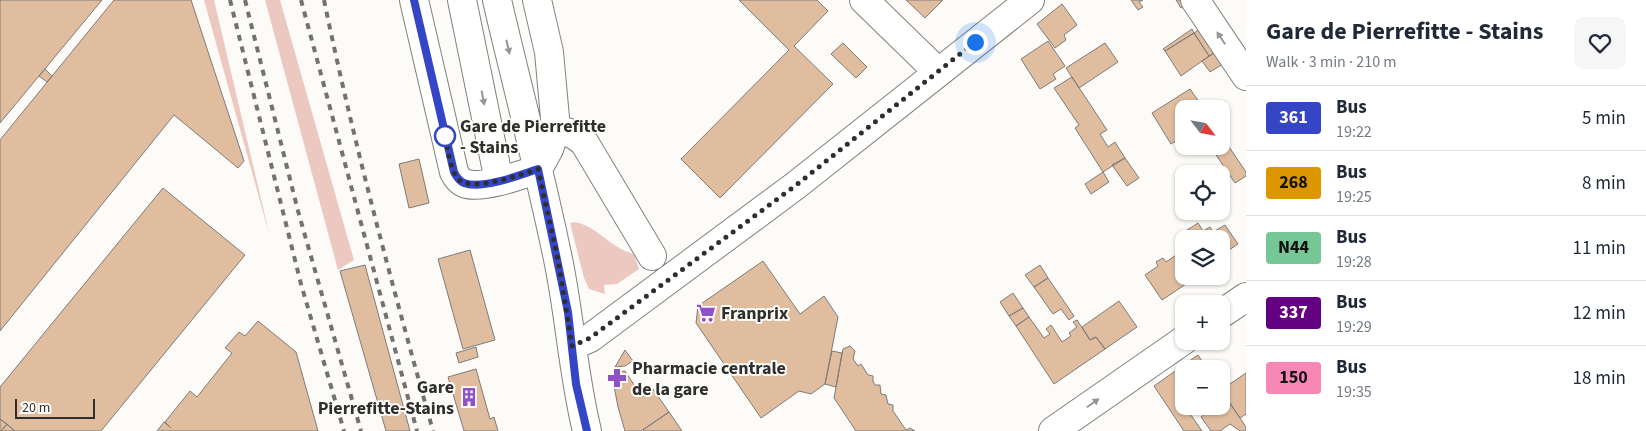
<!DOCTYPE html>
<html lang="en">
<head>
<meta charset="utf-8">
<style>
  :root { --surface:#fff; --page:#f6f6f7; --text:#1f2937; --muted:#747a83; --line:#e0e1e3 }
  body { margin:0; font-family:"Source Sans 3",sans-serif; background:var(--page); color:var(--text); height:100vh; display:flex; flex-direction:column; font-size:19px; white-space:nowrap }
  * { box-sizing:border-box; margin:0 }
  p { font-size:16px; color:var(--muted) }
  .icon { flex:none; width:28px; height:28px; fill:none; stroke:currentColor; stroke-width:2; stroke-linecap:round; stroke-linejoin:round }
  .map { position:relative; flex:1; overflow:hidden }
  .panel { display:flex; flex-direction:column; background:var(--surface); width:400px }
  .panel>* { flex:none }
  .badge { padding:0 10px; border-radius:4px; font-size:18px; line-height:32px }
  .needle { width:32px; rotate:121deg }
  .fabs { position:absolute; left:1175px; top:100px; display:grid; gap:10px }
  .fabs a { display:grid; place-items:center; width:55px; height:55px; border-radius:10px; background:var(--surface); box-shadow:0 1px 4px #0004; font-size:25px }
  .scale { position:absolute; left:15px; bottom:12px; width:80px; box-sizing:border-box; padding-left:5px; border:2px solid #2e2e2d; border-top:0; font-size:14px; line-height:18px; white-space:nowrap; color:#2e2e2d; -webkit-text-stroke:4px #fdfbf8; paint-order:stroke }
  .you { position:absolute; width:25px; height:25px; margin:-12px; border:4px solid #fff; border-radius:50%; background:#1a73e8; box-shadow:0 0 0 8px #1a73e833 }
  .map>.badge { position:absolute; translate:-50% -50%; box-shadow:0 0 0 2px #fff }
  .round { display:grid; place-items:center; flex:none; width:52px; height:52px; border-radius:10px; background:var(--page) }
  .summary { display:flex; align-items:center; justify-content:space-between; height:85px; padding:0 20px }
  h1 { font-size:24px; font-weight:700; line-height:38px }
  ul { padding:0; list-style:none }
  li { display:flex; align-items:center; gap:15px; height:65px; padding:0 20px; border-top:1px solid var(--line) }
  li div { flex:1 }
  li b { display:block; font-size:19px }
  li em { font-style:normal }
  li .badge { min-width:55px; font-weight:700; text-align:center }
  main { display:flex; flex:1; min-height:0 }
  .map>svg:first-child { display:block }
</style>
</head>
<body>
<main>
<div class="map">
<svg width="1246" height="431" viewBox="0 0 1246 431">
  <rect width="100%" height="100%" fill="#fdfbf8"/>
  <path fill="#edc8c0" d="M204 0H214L270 237Z
    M265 0H280L354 260 338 270Z
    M574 222C597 225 611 249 634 254L639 269 617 284 604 285 605 294 589 289 584 278 570 223Z"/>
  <path fill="#e1bd9f" stroke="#7e7b79" d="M0 0H102L0 123Z
    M114 0H191L244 161 238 168 174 115 0 331V140Z
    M739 0H817L828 11 794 46 833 84 720 198 681 159 789 50Z
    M906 0H943L925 18Z
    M1131 0H1143L1139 2 1143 7 1138 10Z
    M1176 0H1187L1189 3 1181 8Z
    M1062 4 1077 25 1064 35 1066 40 1055 48 1037 24Z
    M1204 26 1220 49 1209 56 1194 33Z
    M1192 29 1194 33 1165 51 1163 49Z
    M1194 33 1209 56 1181 76 1165 51Z
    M1048 41 1065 66 1053 74 1056 79 1040 89 1021 59Z
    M843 43 867 67 856 78 831 54Z
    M1105 43 1118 62 1079 88 1066 68Z
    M1220 49 1228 61 1210 72 1202 61Z
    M45 69 52 76 47 82 39 76Z
    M1072 77 1107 130 1100 134 1108 147 1115 142 1125 158 1103 172 1075 128 1079 125 1054 88Z
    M1190 89 1204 109H1184V136L1171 144 1152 113Z
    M1221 135 1246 172V176L1235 183 1210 146H1221Z
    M1125 158 1139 178 1127 186 1112 165Z
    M419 159 429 203 409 208 399 164Z
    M1103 172 1109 182 1091 194 1085 184Z
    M163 188 245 255 101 431H15L0 419V387Z
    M1198 223 1203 231 1210 227 1213 232 1225 225 1238 244 1223 254 1221 239H1189L1184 232Z
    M470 250 495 340 463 349 438 259Z
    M1182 251 1184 276H1198L1162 300 1145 275 1158 266 1156 262 1163 258 1166 262Z
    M763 261 800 314 824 296 838 317 825 384 811 394 799 391 761 418 696 323 698 306Z
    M365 265 410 431H386L340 271Z
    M1040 265 1048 278 1034 287 1025 275Z
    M1048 278 1074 316 1069 320 1061 309 1053 314 1034 287Z
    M1013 293 1023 308 1009 316 1000 302Z
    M1119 301 1137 327 1105 349 1096 337 1090 340 1082 327Z
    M1023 308 1029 317 1016 326 1009 316Z
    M1029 317 1044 338 1050 334 1046 329 1051 325 1062 342 1071 336 1069 333 1077 327 1073 322 1077 320 1090 340 1096 337 1105 349 1054 384 1016 326Z
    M258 321 296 352 318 431H157L164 422 171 428 165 422 190 391 197 397 232 353 225 348 239 332 245 336Z
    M850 346 855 351 853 359 858 366 861 364 868 375 873 376V381L875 385H880L881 394 886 395 888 404 893 405V411L906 430 910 428 915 431H856L834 398 843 349Z
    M476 347 478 357 459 363 456 353Z
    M625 350 633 361 625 366 615 367Z
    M832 351 842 353 836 387 825 384Z
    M1198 355 1207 369H1184V405L1202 431H1184L1154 386Z
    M476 369 490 419 494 417 498 431H464L448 377Z
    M625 371 642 397 653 389 669 412 641 431H625L618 407 614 386V372Z
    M1246 373V414L1240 418 1221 390Z
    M1221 390 1246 427V431H1240L1230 424 1220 431H1211L1201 417 1213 408 1212 406H1221Z
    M669 412 682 431H644L643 430Z
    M0 419 7 424 1 431H0Z
    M7 424 15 431H1Z"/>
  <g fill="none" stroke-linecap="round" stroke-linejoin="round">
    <g stroke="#82817e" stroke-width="30">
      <path id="minor" d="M414 0 454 172C456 176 459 181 464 183 481 190 521 175 538 169
        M462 0 499 181
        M497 0C517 86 540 172 558 259 570 317 573 374 587 431
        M537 0 549 52 556 129 549 149 538 169
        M864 0 938 72
        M1195 0 1246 76
        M556 129 573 134 584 142 652 256
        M1221 314 1246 297
        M572 346 590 338 795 186 1030 0
        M1053 431 1184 340"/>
    </g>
    <use href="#minor" stroke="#fff" stroke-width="28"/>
    <path stroke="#727270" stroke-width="4" stroke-dasharray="6 6" stroke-linecap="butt" d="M230 0 301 284 344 431
      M245 0 298 211 361 431
      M301 0 417 431
      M324 0C354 145 393 288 433 431"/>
  </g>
  <defs><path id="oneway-solid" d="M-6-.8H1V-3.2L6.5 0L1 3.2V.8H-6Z" transform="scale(1.25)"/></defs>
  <g fill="#969696">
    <use href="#oneway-solid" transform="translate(1221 38) rotate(-124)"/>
    <use href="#oneway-solid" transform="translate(508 47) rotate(77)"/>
    <use href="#oneway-solid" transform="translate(483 98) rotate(79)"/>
    <use href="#oneway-solid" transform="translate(1093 403) rotate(-35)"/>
  </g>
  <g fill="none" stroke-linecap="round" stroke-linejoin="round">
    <g stroke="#fff" stroke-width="11">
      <path id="line" d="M414 0 454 172C456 176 459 181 464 183 481 190 521 175 538 169L568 312 576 384 587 431"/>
    </g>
    <use href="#line" stroke="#3445c6" stroke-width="8"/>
    <path stroke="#2e2e2d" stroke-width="5" stroke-dasharray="0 9" d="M445 136 444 133C448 147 449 166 457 178 469 194 522 174 538 169L558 260 572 346 590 338 795 186 975 42"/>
  </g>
  <defs>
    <g id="supermarket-bare" transform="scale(1.5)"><path d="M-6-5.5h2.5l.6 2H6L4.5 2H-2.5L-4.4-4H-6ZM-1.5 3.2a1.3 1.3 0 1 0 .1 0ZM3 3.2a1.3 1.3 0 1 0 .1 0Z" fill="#8f51c7" stroke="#fdfbf8" stroke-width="2.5" paint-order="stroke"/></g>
    <g id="pharmacy-bare" transform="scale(1.5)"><path d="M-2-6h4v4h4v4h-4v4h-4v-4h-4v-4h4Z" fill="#8f51c7" stroke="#fdfbf8" stroke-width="2.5" paint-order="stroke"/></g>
    <g id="building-bare" transform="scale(1.5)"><path d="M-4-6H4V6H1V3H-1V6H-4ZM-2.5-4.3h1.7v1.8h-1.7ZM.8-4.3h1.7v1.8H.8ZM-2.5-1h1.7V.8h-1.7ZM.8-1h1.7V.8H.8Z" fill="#8f51c7" stroke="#fdfbf8" stroke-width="2.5" paint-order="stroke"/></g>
  </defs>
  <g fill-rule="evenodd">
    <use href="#supermarket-bare" x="706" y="313"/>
    <use href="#pharmacy-bare" x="617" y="378"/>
    <use href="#building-bare" x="469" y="397"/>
  </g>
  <circle fill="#fff" stroke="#3445c6" stroke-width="2.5" cx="445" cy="136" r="10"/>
  <g text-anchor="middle" stroke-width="4" stroke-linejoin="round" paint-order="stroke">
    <g font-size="18" font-weight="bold" fill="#2e2e2d" stroke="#fdfbf8" text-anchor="start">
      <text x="460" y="132">Gare de Pierrefitte<tspan x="460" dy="21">- Stains</tspan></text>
    </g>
    <g font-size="18" font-weight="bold" fill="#2e2e2d" stroke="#fdfbf8" text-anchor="start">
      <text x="721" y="319">Franprix</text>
      <text x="632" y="374">Pharmacie centrale<tspan x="632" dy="21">de la gare</tspan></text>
      <text x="454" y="393" text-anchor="end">Gare<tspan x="454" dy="21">Pierrefitte-Stains</tspan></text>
    </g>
  </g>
</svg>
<div class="fabs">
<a><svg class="needle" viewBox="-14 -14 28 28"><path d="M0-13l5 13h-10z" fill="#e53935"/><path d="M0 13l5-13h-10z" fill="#747a83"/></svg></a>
<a><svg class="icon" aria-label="locate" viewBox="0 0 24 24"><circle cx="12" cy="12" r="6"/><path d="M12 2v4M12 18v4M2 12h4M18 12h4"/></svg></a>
<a><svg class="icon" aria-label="layers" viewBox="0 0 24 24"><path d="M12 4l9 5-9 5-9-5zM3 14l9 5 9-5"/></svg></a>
<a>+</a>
<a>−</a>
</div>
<div class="scale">20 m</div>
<div class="you" style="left:975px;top:42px"></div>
</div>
<section class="panel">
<div class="summary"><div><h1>Gare de Pierrefitte - Stains</h1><p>Walk · 3 min · 210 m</p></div><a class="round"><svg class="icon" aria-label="heart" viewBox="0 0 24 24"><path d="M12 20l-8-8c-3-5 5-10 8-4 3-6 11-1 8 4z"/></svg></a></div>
<ul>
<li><span class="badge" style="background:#3445c6;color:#fff">361</span><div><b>Bus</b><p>19:22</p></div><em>5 min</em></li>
<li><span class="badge" style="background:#dc9600;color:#111">268</span><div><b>Bus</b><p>19:25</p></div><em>8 min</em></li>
<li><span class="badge" style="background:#77c695;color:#111">N44</span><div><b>Bus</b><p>19:28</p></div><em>11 min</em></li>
<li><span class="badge" style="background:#640082;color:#fff">337</span><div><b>Bus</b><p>19:29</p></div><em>12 min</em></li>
<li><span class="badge" style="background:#f788b5;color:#111">150</span><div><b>Bus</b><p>19:35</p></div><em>18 min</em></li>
</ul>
</section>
</main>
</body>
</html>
